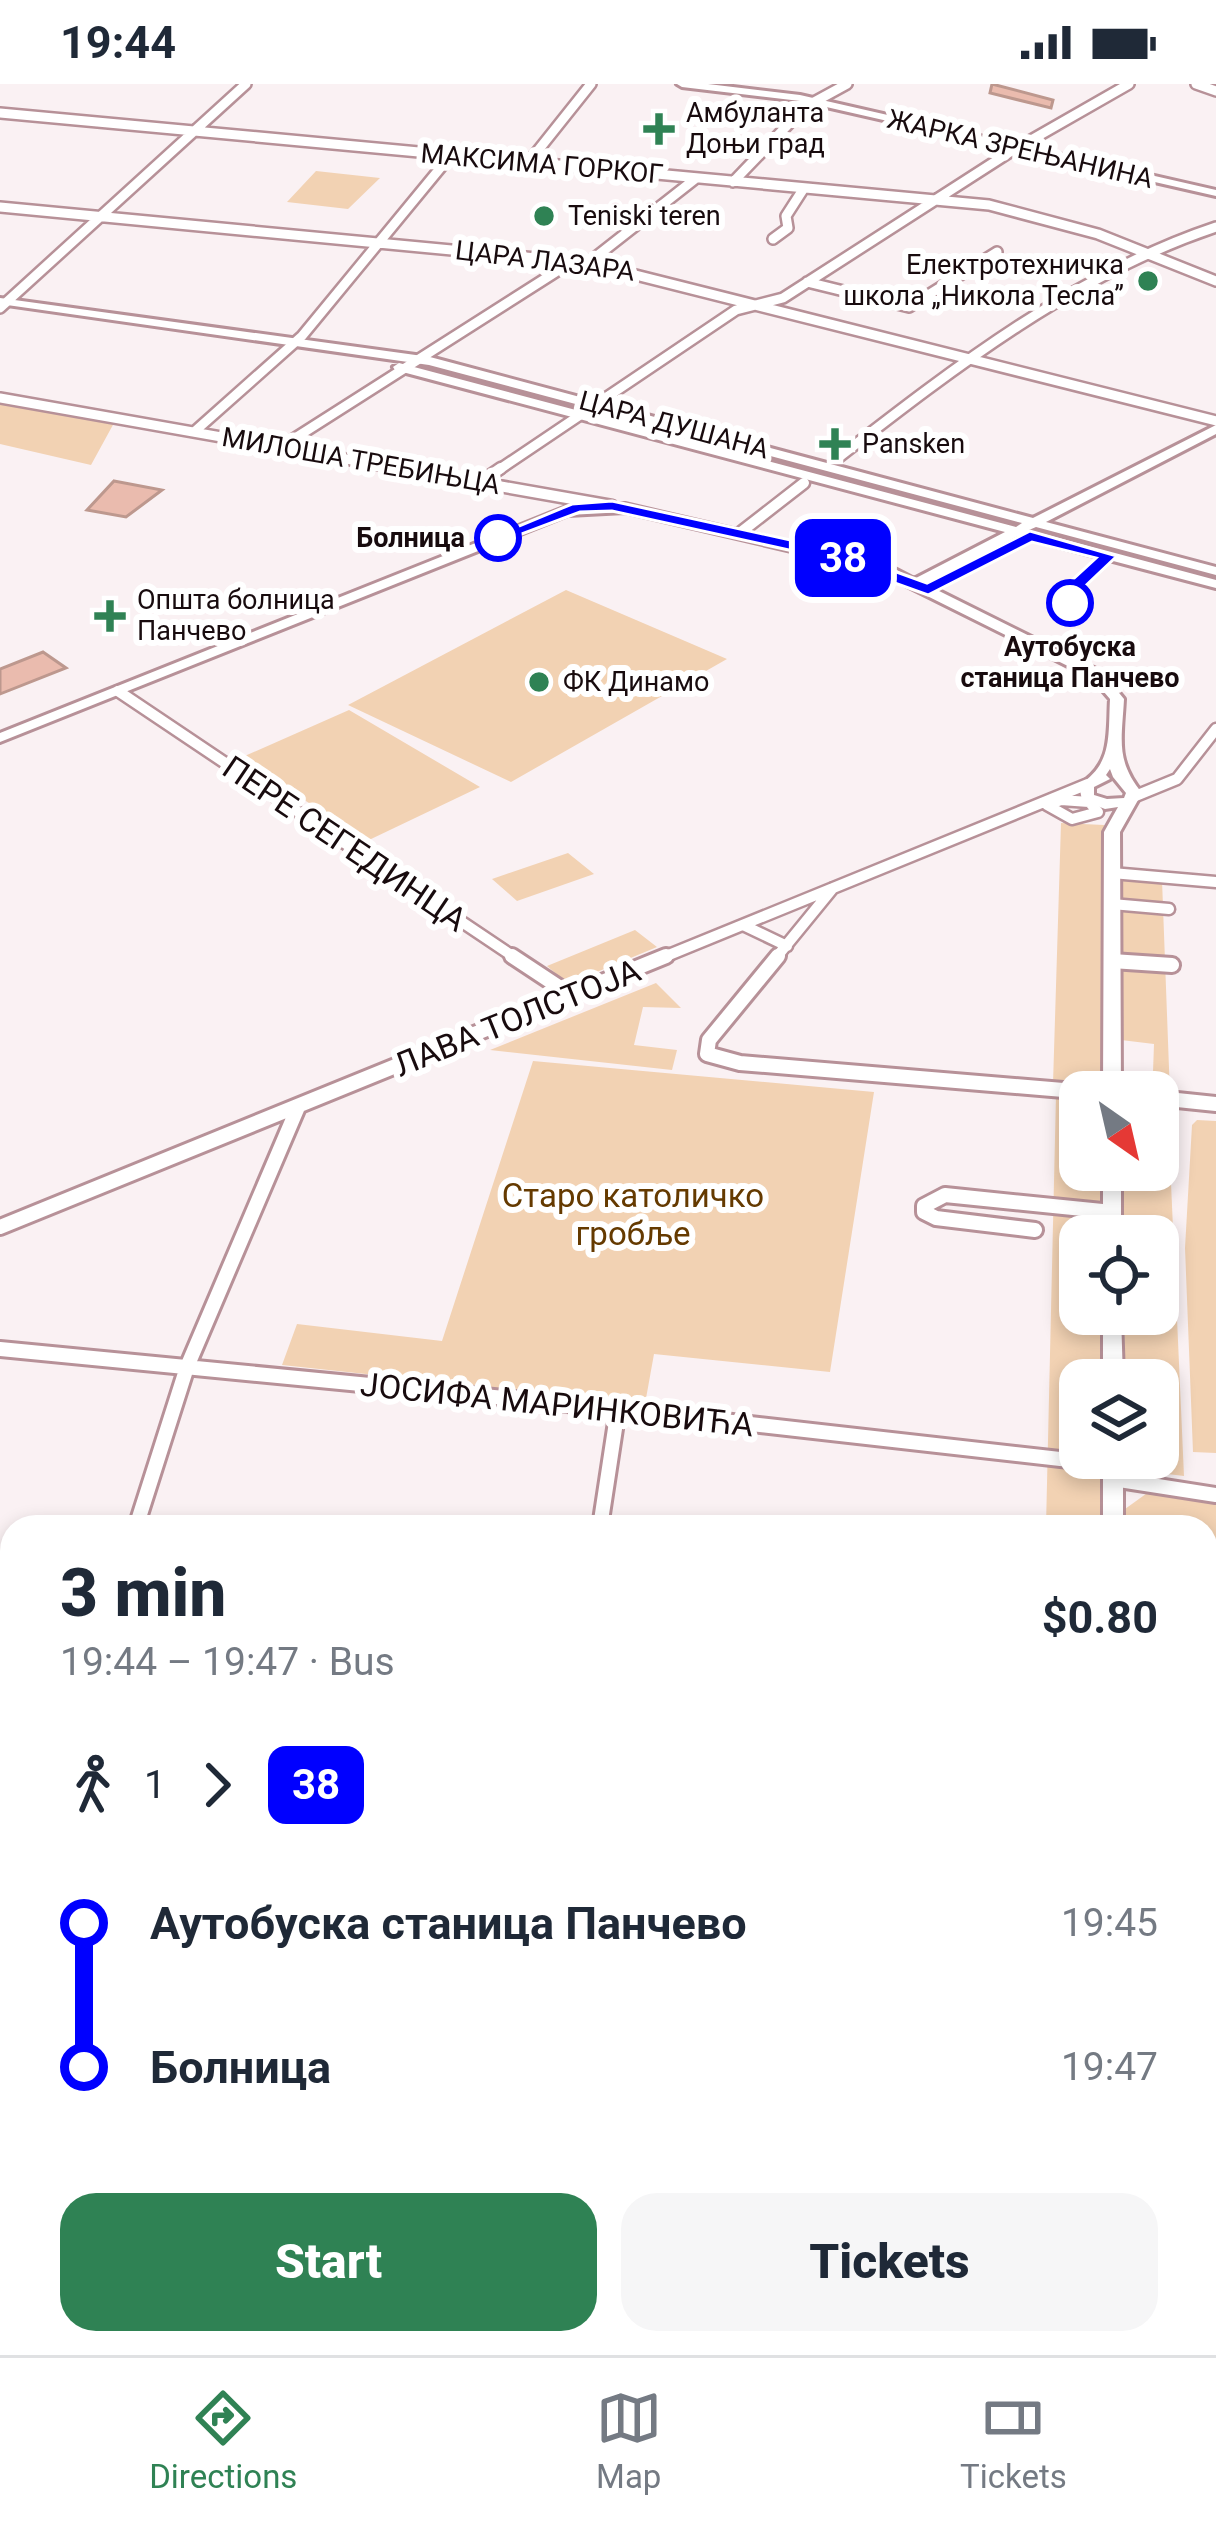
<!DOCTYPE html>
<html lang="en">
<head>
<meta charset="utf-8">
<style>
  :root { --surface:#fff; --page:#f6f6f7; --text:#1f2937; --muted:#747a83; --line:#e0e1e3; --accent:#2f8254 }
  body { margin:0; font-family:Roboto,sans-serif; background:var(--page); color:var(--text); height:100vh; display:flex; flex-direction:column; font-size:45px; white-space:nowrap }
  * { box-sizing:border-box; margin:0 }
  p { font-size:39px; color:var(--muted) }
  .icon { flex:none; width:66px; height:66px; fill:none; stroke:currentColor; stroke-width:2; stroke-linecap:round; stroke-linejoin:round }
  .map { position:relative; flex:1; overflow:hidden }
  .details { position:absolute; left:0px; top:1431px; width:1218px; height:840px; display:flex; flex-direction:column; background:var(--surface); border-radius:36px 36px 0 0; box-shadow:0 6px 18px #0003 }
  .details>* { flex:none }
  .badge { padding:0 24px; border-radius:18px; font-size:42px; line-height:78px }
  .needle { width:78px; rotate:146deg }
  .fabs { position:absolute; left:1059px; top:987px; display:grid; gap:24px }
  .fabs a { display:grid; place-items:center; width:120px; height:120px; border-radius:24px; background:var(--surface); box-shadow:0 6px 18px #0003; font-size:60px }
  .map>.badge { position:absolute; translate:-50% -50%; box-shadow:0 0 0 6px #fff }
  .legs { display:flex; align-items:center; gap:18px; height:132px; padding:0 60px; font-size:39px }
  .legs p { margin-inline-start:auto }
  .overview { display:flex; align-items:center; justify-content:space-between; height:204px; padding:0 60px }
  h1 { font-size:66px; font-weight:800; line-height:90px }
  .cta { display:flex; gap:24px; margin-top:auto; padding:24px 60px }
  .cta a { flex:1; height:138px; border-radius:36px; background:var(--accent); color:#fff; font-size:48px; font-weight:800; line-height:138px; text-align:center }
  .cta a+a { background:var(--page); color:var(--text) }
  ul { padding:0 60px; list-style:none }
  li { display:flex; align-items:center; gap:42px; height:144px; font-size:45px }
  li i { display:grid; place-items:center; width:18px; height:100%; margin:0 15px; background:currentColor }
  li i::after { content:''; width:30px; height:30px; margin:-15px; border:9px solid; border-radius:50%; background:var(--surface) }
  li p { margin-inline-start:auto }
  li:first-child i { background:linear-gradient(#0000 50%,currentColor 0) }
  li:last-child i { background:linear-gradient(currentColor 50%,#0000 0) }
  .status { display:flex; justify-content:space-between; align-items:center; height:84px; padding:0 60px; background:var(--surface); direction:ltr }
  .status svg { height:33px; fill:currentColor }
  .dock { display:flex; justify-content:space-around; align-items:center; height:168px; border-top:3px solid var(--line); background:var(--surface); font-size:33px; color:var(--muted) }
  .dock a { display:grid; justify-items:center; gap:6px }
  .dock .on { color:var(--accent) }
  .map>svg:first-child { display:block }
</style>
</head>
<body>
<div class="status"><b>19:44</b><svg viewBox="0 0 49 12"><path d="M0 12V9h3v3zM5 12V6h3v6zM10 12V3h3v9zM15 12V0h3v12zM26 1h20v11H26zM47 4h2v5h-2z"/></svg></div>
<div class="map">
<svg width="1216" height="2271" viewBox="0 0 1216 2271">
  <rect width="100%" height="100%" fill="#faf1f3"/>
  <path fill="#f2d2b3" d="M316 87 380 94 348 125 287 118Z
    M0 320 114 339 91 381 0 360Z
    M602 327 1002 430 993 436 595 330Z
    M566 506 727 575 511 698 348 621Z
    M349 626 480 703 369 756 238 675Z
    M1061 739 1104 741 1107 755 1106 1004 1053 1000Z
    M568 769 594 790 517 817 492 795Z
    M1119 794 1162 796 1170 1011 1119 1007V987L1153 988 1154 960 1121 956Z
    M635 846 657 863 568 900 547 882Z
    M656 899 681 924 643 923 634 961 677 966 672 986 490 966Z
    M533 977 874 1008 830 1288 654 1270 645 1320 282 1281 297 1240 442 1257Z
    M1056 1011 1080 1013V1086H1105V1152H1080V1230H1106V1296H1080V1374H1105L1104 1443H1046Z
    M1158 1022 1166 1023 1169 1054 1184 1392 1126 1385V1374H1158V1296H1125L1124 1230H1158V1152H1124L1123 1086H1158Z
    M1197 1036 1216 1037V1369L1193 1368 1185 1164 1192 1041Z
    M1150 1407 1216 1418V1492H1206V1443H1125V1425Z"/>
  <path fill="#eabbae" stroke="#bd988e" stroke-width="3" d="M992 0 1053 16 1051 24 990 9Z
    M114 397 162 406 126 433 87 426Z
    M43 568 66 584 0 610V585Z"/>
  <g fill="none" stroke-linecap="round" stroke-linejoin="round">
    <g stroke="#b79198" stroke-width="14">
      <path id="street-far3" d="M1196 0 1216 7
        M0 29 989 121 1098 150 1216 197
        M528 79 591 0
        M733 98 805 23 847 0
        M0 123 588 179 1216 337
        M773 155 788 144 786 132 804 104
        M588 179 695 95
        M807 198 909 223 997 168
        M0 224 246 0
        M0 314 414 387
        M194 348 302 252 451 71
        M281 363 573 177
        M838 374C954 284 1075 190 1216 143
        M497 387 736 226 783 214 1010 68 1129 0"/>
    </g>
    <g stroke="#b79198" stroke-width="15">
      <path id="street-far2" d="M397 384 612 422
        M482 397 501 384
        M741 448 804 399
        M118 607 517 875
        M1133 713 1177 695 1216 645
        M1061 716 1089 718 1098 728 1072 735 1047 721Z
        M1112 789 1216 798
        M1112 820 1169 825
        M743 841 787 862
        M659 875 1088 700
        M775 875 833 804"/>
    </g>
    <g stroke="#b79198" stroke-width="20">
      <path id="street-far1" d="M512 872 571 911
        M778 872 709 956 707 970 740 979 1087 1008
        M1112 877 1172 881
        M1158 1014 1216 1020
        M0 1143 666 872
        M1035 1146 936 1134 924 1128V1122L945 1111 1112 1128
        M0 1265 618 1325 1113 1381
        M1113 1395 1216 1411
        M136 1443 187 1283 298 1023
        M600 1443 618 1325"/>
    </g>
    <g stroke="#b79198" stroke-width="24">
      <path id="street" d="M0 1676 12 1678
        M0 1876 12 1836
        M0 2066 12 2067"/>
    </g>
    <g stroke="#b79198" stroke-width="6">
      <path id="secondary" d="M677 0H708L800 11 1216 106V112L800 17 682 3Z
        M0 214 430 273 1033 434 1216 341V350L1046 438 1216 483V491L1036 443 1029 446 1216 496V504L1018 452 925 500 1102 588 1124 615C1122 655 1115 676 1142 709L1120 748 1121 1008H1103L1104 748 1118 723 1105 725 1082 716 1079 701C1113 680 1108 651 1110 615L1092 594 877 487 625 428 568 431 0 658V649L566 423 625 420 887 481 914 495 1005 448 395 286 393 283 399 279 1016 443 1022 439 429 281 0 220ZM1110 685 1113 693 1126 709 1124 714 1107 715 1094 711V703L1110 695 1106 691Z
        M1103 1086H1121V1152H1103Z
        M1103 1230H1121L1123 1296H1103Z
        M1103 1374H1123V1443H1103Z
        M1108 2259H1134V2271H1108Z"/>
    </g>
    <g stroke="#b79198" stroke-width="6">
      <path id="primary" d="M1078 2259H1106L1107 2261 1104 2271H1074Z"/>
    </g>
    <use href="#street-far3" stroke="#fff" stroke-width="9"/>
    <use href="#street-far2" stroke="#fff" stroke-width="10"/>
    <use href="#street-far1" stroke="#fff" stroke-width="14"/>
    <use href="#street" stroke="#fff" stroke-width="18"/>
    <use href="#secondary" fill="#fff" fill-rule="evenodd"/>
    <use href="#primary" fill="#fff" fill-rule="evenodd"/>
  </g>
  <path fill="#00f" stroke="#fff" stroke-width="3" d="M612 417 836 466 927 499 1030 447 1117 472 1076 511 1078 519 1070 525 1058 509 1096 474 1032 458 928 511 825 474 612 427 580 428 498 459 490 454 572 420Z"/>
  <g fill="#2f8254" stroke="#fff" stroke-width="4.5">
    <path d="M653 27h12v12h12v12h-12v12h-12v-12h-12v-12h12z"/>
    <circle cx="544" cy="132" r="12"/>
    <circle cx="1148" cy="197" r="12"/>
    <path d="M829 342h12v12h12v12h-12v12h-12v-12h-12v-12h12z"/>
    <path d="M104 514h12v12h12v12h-12v12h-12v-12h-12v-12h12z"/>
    <circle cx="539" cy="598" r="12"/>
  </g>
  <g fill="#fff" stroke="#00f" stroke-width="6">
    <circle cx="498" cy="454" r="21"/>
    <circle cx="1070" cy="519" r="21"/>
  </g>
  <g text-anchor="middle" stroke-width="12" stroke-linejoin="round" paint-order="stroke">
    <g font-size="27" fill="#180b0e" stroke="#fff" text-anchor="start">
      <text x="686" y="38">Амбуланта<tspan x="686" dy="31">Доњи град</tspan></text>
      <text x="568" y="141">Teniski teren</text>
      <text x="1124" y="190" text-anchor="end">Електротехничка<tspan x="1124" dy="31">школа „Никола Тесла”</tspan></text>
      <text x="862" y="369">Pansken</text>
      <text x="137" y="525">Општа болница<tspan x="137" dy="31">Панчево</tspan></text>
      <text x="563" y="607">ФК Динамо</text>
    </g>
    <g font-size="27" fill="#180b0e" stroke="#fff">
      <text transform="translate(1020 65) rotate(13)" y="9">ЖАРКА ЗРЕЊАНИНА</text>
      <text transform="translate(542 80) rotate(5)" y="9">МАКСИМА ГОРКОГ</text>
      <text transform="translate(545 177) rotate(7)" y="9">ЦАРА ЛАЗАРА</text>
      <text transform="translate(674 341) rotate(15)" y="9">ЦАРА ДУШАНА</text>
      <text transform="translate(361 377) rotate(10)" y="9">МИЛОША ТРЕБИЊЦА</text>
    </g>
    <g font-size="27" font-weight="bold" fill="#180b0e" stroke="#fff" text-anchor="end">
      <text x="465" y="463">Болница</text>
      <text x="1070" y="572" text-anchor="middle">Аутобуска<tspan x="1070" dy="31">станица Панчево</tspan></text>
    </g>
    <g font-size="33" fill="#180b0e" stroke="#fff">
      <text transform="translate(345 759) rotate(34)" y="12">ПЕРЕ СЕГЕДИНЦА</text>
      <text transform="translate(517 933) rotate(-22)" y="12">ЛАВА ТОЛСТОЈА</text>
      <text transform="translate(557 1320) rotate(6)" y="12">ЈОСИФА МАРИНКОВИЋА</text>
    </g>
    <g font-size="33" fill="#653a00" stroke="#fff">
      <text x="633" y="1123">Старо католичко<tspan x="633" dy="38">гробље</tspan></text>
    </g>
  </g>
</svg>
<div class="fabs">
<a><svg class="needle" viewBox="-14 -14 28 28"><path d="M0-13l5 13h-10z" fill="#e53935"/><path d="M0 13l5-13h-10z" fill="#747a83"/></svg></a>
<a><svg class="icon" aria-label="locate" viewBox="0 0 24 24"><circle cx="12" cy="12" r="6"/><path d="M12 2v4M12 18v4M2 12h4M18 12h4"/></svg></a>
<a><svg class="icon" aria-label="layers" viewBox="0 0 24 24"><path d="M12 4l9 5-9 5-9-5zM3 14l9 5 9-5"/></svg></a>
</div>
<b class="badge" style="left:843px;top:474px;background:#00f;color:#fff">38</b>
<section class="details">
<div class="overview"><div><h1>3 min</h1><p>19:44 – 19:47 · Bus</p></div><b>$0.80</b></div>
<div class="legs"><svg class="icon" aria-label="walk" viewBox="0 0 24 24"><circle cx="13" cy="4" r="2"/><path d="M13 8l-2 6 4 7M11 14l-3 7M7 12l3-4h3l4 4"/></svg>1<svg class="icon" aria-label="forward" viewBox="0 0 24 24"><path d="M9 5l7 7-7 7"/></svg><b class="badge" style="background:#00f;color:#fff">38</b></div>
<ul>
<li><i style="color:#00f"></i><b>Аутобуска станица Панчево</b><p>19:45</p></li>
<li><i style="color:#00f"></i><b>Болница</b><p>19:47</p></li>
</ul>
<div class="cta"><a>Start</a><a>Tickets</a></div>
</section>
</div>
<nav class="dock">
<a class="on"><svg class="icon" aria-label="directions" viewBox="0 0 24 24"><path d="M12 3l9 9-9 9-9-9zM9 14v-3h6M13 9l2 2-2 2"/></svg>Directions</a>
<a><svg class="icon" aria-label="map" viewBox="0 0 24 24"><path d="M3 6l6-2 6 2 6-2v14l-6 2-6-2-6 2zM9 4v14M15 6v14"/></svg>Map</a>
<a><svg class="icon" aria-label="tickets" viewBox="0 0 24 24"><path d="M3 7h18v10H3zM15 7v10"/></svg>Tickets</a>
</nav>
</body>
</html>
